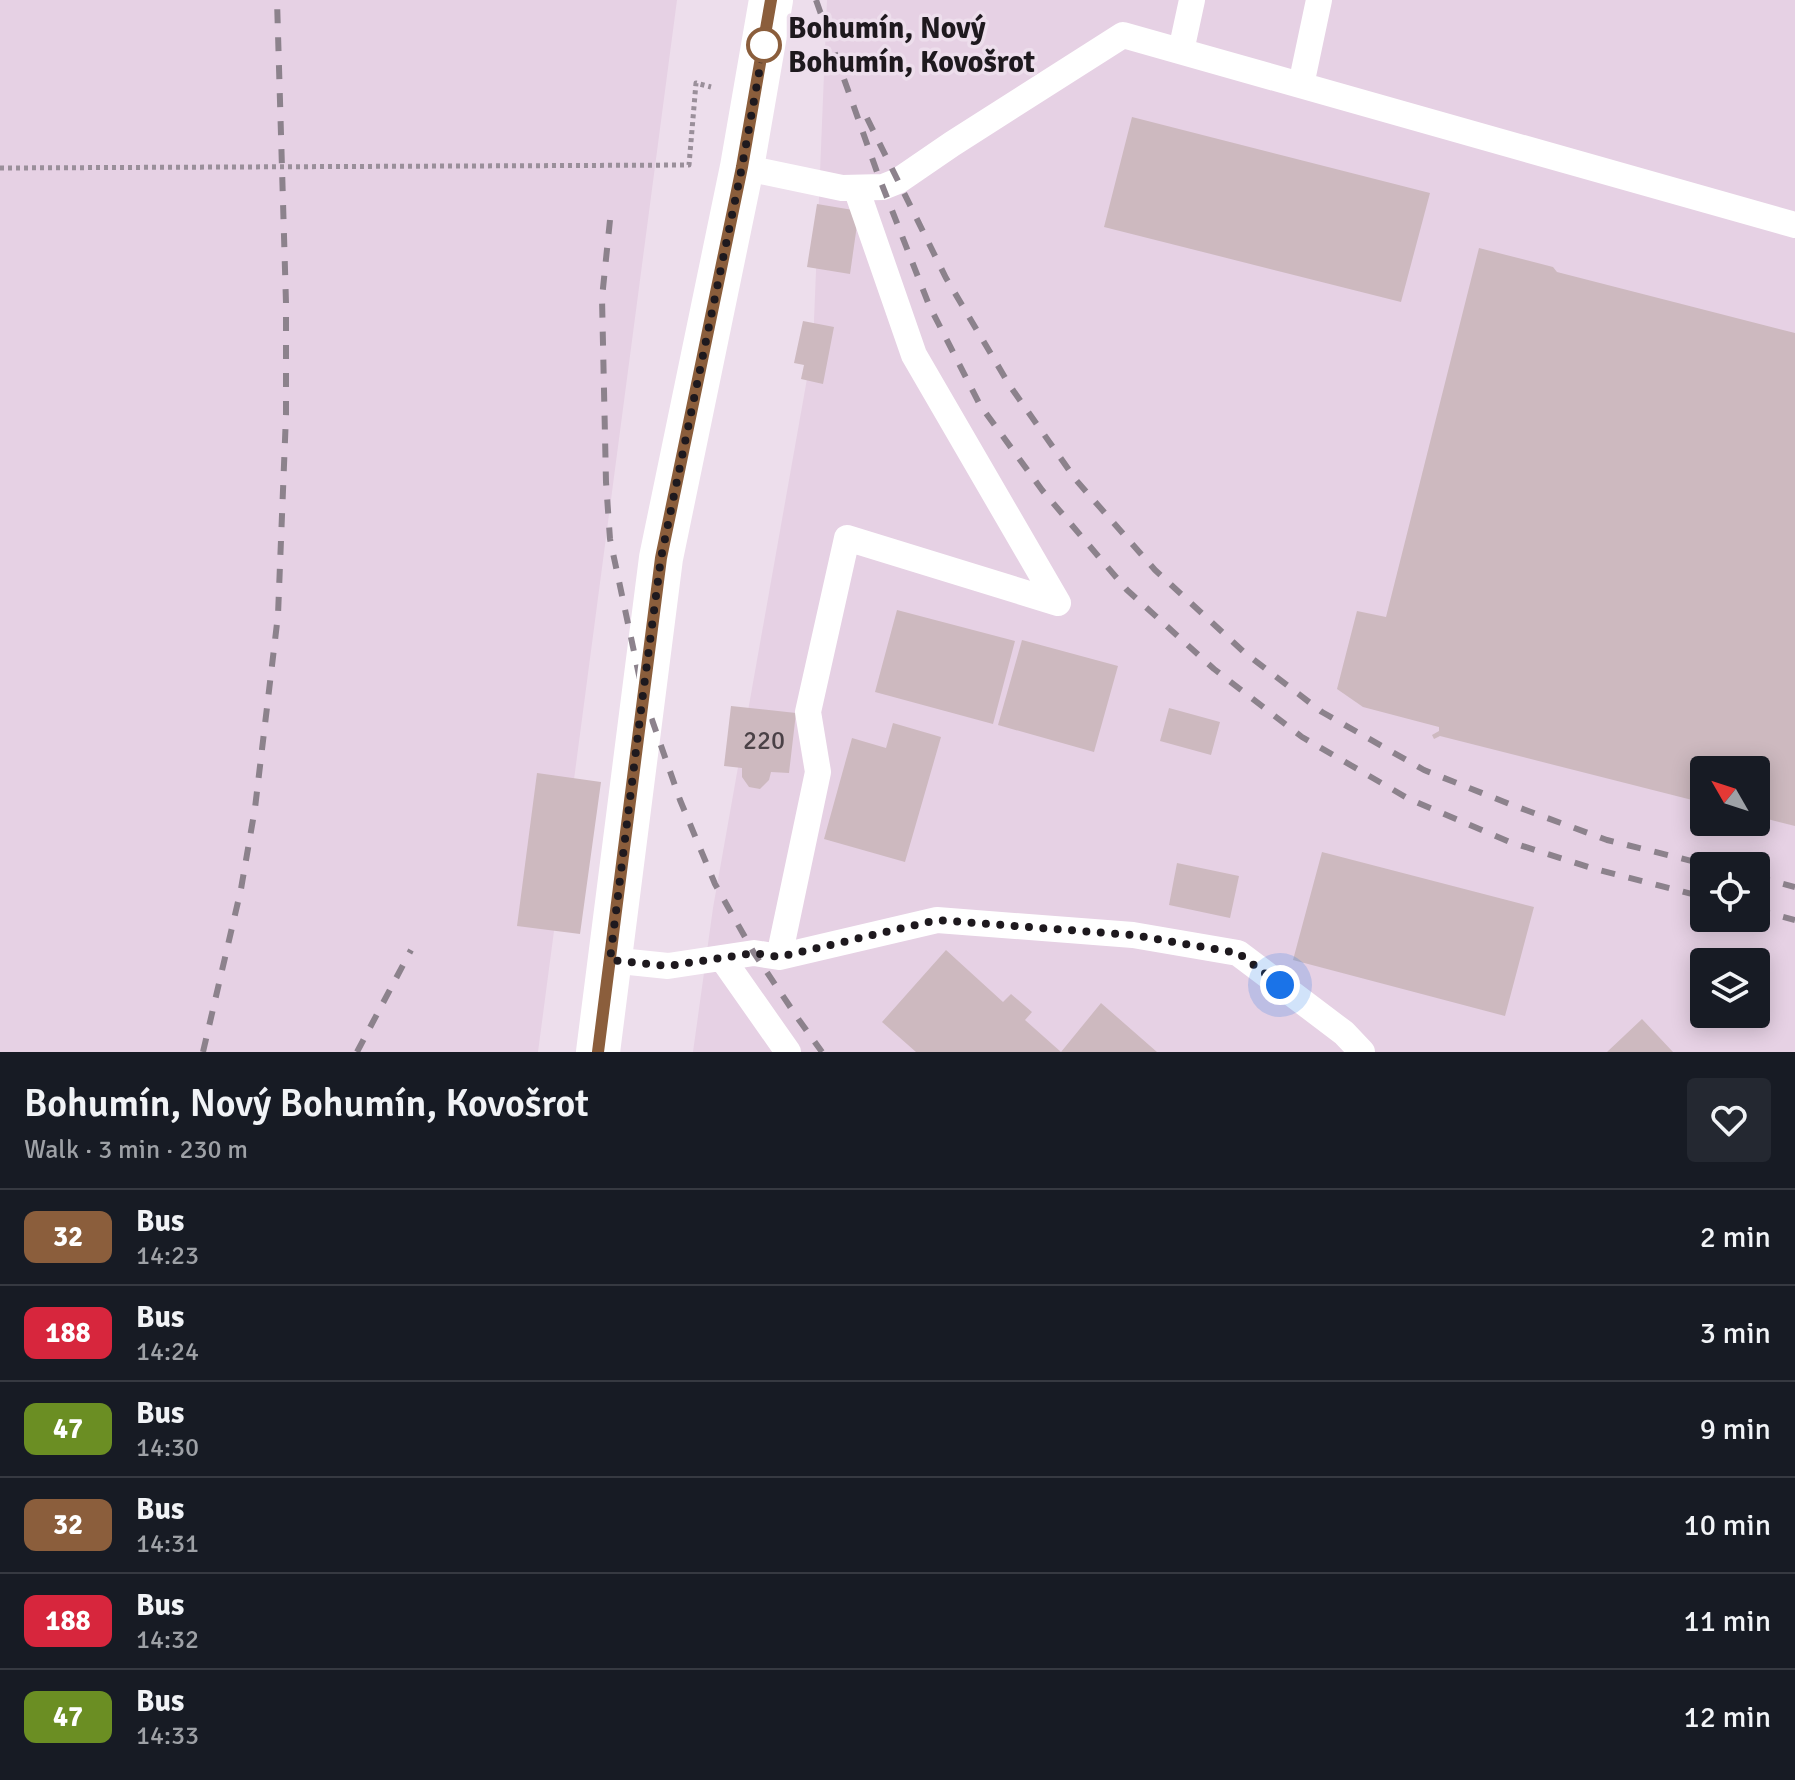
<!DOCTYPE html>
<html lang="en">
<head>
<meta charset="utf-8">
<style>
  :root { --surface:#171b24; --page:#242831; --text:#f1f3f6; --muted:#9ea1a6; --line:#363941 }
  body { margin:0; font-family:Signika,sans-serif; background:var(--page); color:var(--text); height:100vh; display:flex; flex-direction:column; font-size:30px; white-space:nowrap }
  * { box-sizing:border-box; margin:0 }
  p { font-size:26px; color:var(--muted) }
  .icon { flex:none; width:44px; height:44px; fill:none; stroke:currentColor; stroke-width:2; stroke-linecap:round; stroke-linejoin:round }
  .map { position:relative; height:1052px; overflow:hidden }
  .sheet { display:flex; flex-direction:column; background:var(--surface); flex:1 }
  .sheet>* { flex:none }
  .badge { padding:0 16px; border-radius:12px; font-size:28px; line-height:52px }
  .needle { width:52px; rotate:309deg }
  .fabs { position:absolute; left:1690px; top:756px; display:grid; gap:16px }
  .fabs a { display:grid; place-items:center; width:80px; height:80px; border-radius:8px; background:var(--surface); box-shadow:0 4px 20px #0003; font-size:40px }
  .you { position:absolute; width:40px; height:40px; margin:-20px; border:6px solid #fff; border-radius:50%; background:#1a73e8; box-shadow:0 0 0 12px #1a73e833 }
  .map>.badge { position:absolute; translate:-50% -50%; box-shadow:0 0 0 4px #fff }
  .round { display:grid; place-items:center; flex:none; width:84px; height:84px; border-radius:8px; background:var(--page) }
  .overview { display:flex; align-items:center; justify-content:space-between; height:136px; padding:0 24px }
  h1 { font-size:38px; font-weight:600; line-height:60px }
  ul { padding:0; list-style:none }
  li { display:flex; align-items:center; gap:24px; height:96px; padding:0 24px; border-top:2px solid var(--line) }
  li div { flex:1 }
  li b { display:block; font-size:30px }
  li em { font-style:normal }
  li .badge { min-width:88px; font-weight:700; text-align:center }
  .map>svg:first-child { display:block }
</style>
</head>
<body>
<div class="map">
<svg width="1795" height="1052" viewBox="0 0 1795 1052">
  <rect width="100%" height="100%" fill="#eddeec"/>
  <path fill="#e6d1e4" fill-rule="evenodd" d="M0 0H677L538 1052H0Z
    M827 0H1795V1052H693L713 908 813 345ZM1704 770H1756V822H1704ZM1704 866H1756V918H1704ZM1704 962H1756V1014H1704Z"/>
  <path fill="#cdb9bf" d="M1132 117 1430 193 1401 302 1104 227Z
    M817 204 859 211 850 274 807 267Z
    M1479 248 1553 267 1557 272 1795 333V826L1756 816V770H1704V803L1440 736 1434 739 1432 735 1439 731V727L1363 707 1337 689 1357 611 1386 617Z
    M803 321 834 327 823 384 801 379 804 365 794 363Z
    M897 610 1015 641 993 724 875 692Z
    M1022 640 1118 666 1094 752 998 725Z
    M731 706 796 713 789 773 771 772 769 780 760 789 749 787 742 777V768L724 766Z
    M1169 708 1220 722 1211 755 1160 741Z
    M893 723 941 737 905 862 824 839 852 738 886 748Z
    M537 773 601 782 580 934 517 926Z
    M1322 852 1534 907 1505 1016 1293 960Z
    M1177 863 1239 876 1230 918 1169 905Z
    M946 950 1003 1002 1011 994 1032 1012 1025 1020 1061 1052 1101 1003 1157 1052H916L882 1022Z
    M1642 1019 1673 1052H1607Z"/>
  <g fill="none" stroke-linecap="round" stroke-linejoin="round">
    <path stroke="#9a8f9a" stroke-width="5" stroke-dasharray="4 4" stroke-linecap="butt" d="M0 168 689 165 696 83 711 87"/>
    <path stroke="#fff" stroke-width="26" d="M1181 51 1192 0
      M1301 85 1319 0
      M742 167 842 188 883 187 898 181 952 144 1123 35 1795 225
      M779 957 937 920 1133 935 1238 953 1344 1033 1362 1052
      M722 958 788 1052
      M610 960 668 966 754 953 779 957 818 772 808 712 847 538 1058 603 914 355 856 188"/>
    <path stroke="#fff" stroke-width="44" d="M598 1052 661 558 742 167 771 0"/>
    <path stroke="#8c828c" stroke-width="6" stroke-dasharray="14 14" stroke-linecap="butt" d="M816 0 877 172 929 305 980 405 1042 490 1127 590 1214 669 1302 737 1409 799 1510 842 1595 869 1704 897
      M867 118 946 278 1010 386 1076 480 1155 570 1245 653 1322 712 1424 770 1512 805 1607 840 1712 866
      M610 220 602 298 606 482 610 539 643 694 680 800 715 884 754 953 799 1020 822 1052
      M1756 877 1795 887
      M1756 910 1795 920
      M203 1052 241 889 255 808 278 615 286 415V303L277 0
      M357 1052 411 950"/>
  </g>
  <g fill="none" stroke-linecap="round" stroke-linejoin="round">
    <g stroke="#fff" stroke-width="18">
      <path id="line" d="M598 1052 661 558 742 167 771 0"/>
    </g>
    <use href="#line" stroke="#8b5e3c" stroke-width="12"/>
    <path stroke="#1e191e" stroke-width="8" stroke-dasharray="0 14.4" d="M764 45 742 167 661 558 643 694 610 960 668 966 754 953 779 957 937 920 1133 935 1238 953 1280 985"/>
  </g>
  <circle fill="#fff" stroke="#8b5e3c" stroke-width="4" cx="764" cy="45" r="16"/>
  <g text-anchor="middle" stroke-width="7" stroke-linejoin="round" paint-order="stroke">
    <g font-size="26" fill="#4a4146">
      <text x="764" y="749">220</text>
    </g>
    <g font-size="30" font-weight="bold" fill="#1e191e" stroke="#eddeec" text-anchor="start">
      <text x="788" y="38">Bohumín, Nový<tspan x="788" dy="34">Bohumín, Kovošrot</tspan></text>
    </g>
  </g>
</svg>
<div class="fabs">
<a><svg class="needle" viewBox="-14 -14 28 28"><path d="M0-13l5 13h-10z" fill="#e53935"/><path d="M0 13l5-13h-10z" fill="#9ea1a6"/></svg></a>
<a><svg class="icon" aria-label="locate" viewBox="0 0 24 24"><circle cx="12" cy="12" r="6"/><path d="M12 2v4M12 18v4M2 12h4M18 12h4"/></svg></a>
<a><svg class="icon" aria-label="layers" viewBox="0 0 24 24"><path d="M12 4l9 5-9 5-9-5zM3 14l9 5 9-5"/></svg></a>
</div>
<div class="you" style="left:1280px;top:985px"></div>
</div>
<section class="sheet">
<div class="overview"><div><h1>Bohumín, Nový Bohumín, Kovošrot</h1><p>Walk · 3 min · 230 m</p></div><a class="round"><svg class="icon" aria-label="heart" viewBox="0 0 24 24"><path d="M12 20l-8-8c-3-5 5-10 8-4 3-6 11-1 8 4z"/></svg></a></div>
<ul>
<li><span class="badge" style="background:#8b5e3c;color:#fff">32</span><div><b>Bus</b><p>14:23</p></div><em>2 min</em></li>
<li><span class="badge" style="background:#d7263d;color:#fff">188</span><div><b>Bus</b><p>14:24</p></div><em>3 min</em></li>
<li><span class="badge" style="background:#6b8e23;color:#fff">47</span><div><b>Bus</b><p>14:30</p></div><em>9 min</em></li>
<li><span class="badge" style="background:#8b5e3c;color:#fff">32</span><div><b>Bus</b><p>14:31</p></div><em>10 min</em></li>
<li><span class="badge" style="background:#d7263d;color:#fff">188</span><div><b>Bus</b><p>14:32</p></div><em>11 min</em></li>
<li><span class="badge" style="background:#6b8e23;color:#fff">47</span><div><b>Bus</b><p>14:33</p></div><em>12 min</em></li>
</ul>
</section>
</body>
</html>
